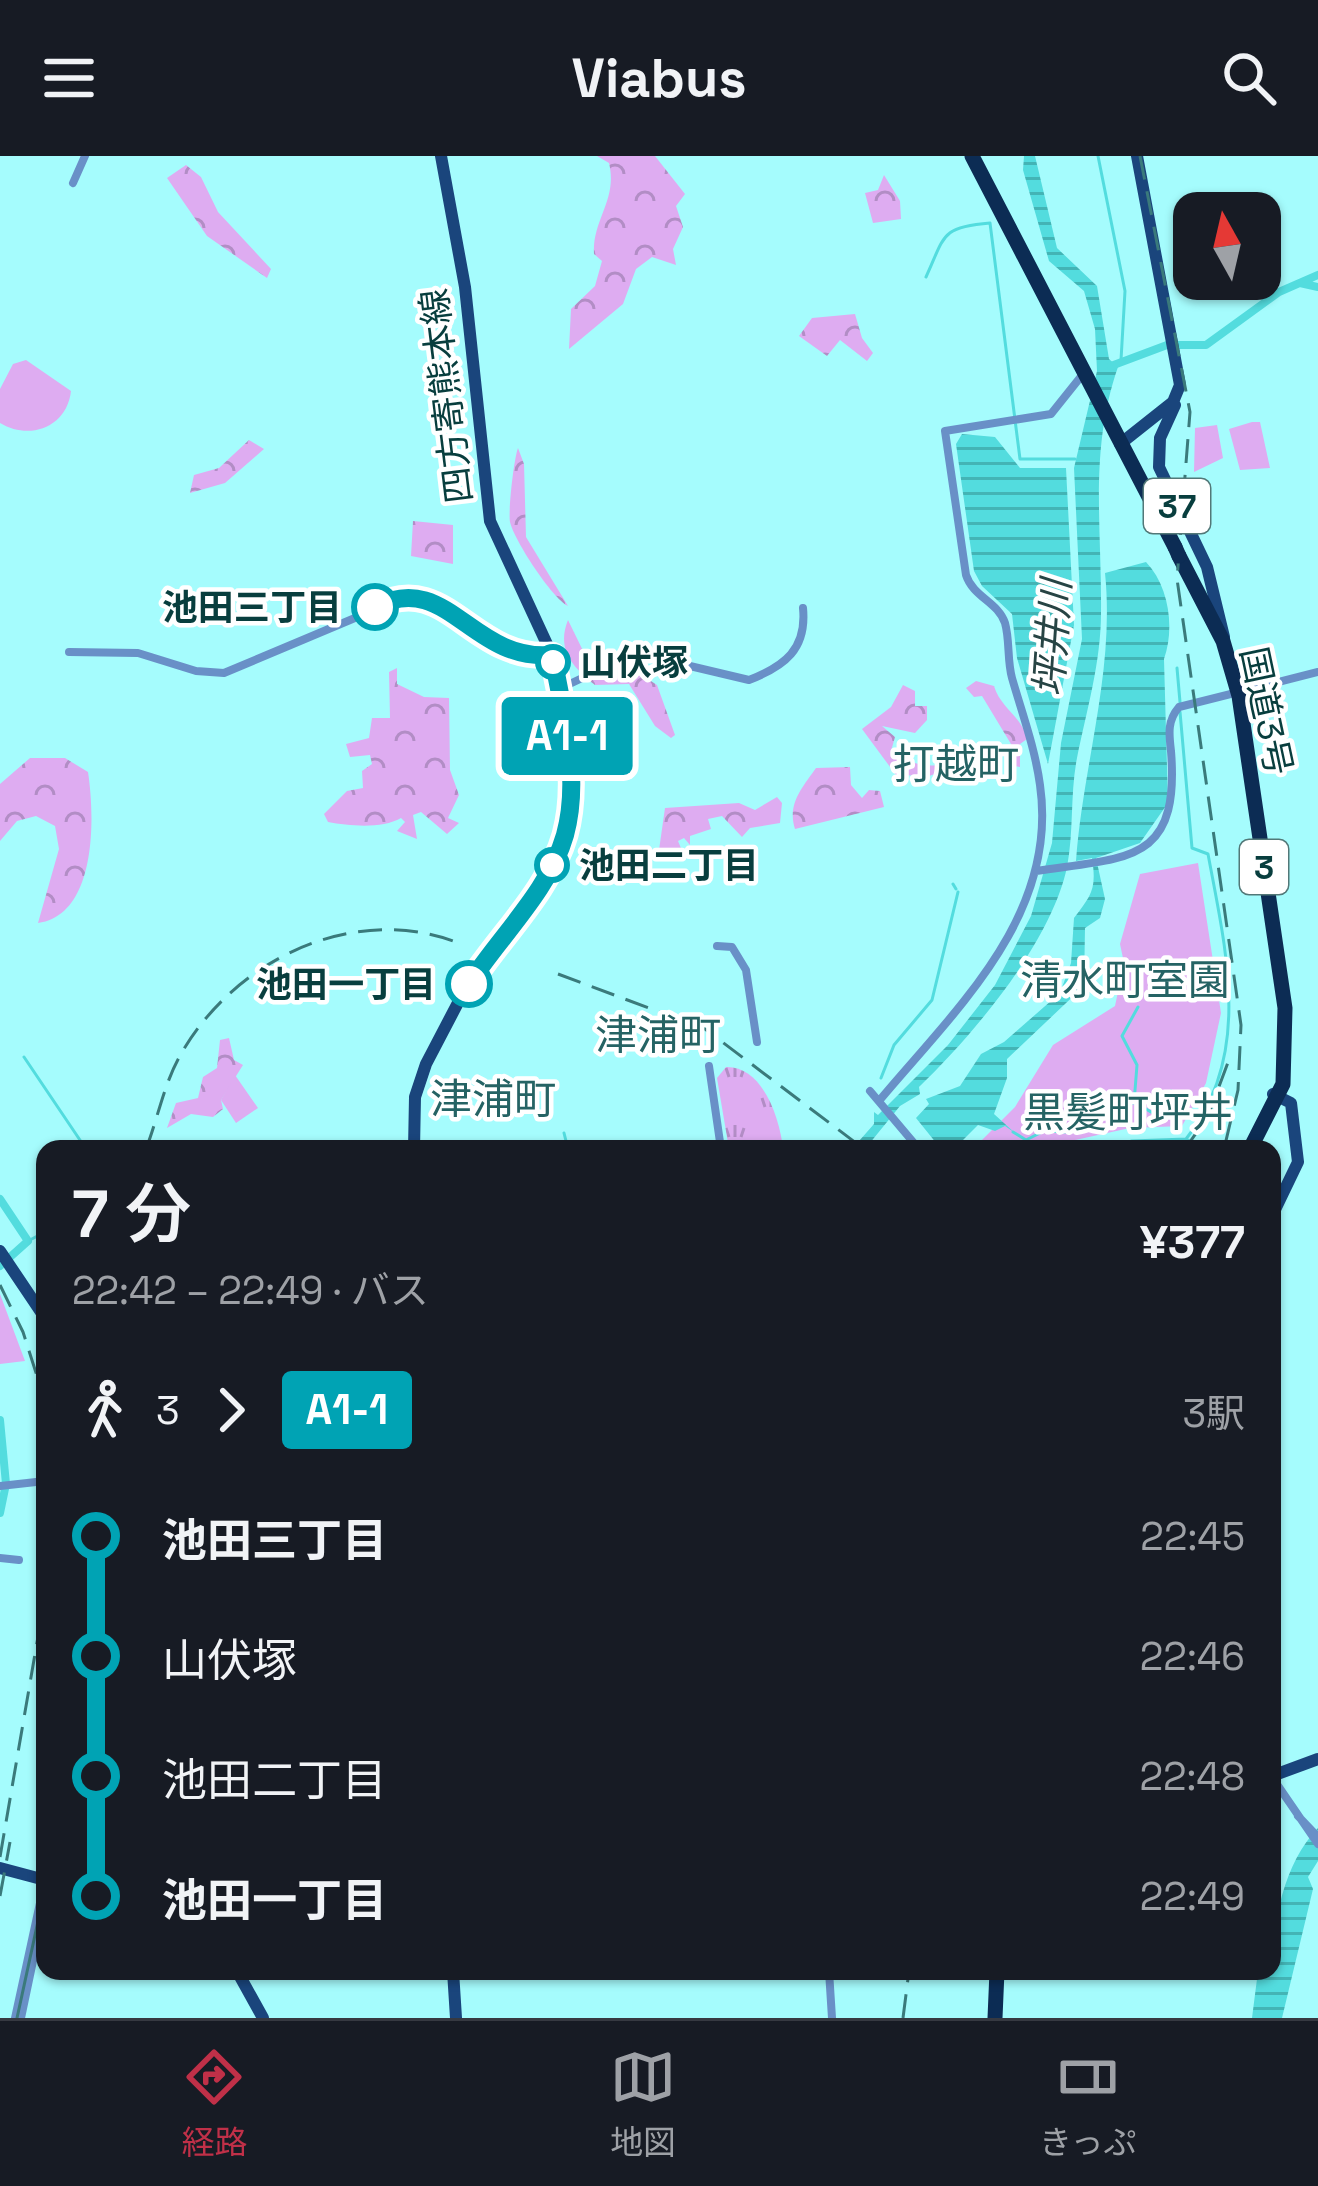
<!DOCTYPE html>
<html lang="ja">
<head>
<meta charset="utf-8">
<style>
  :root { --surface:#171b24; --page:#20242c; --text:#f1f3f6; --muted:#9ea1a6; --line:#363941; --accent:#c03048 }
  body { margin:0; font-family:"Space Grotesk","Noto Sans JP",sans-serif; background:var(--page); color:var(--text); height:100vh; display:flex; flex-direction:column; font-size:45px; white-space:nowrap }
  * { box-sizing:border-box; margin:0 }
  p { font-size:39px; color:var(--muted) }
  .icon { flex:none; width:66px; height:66px; fill:none; stroke:currentColor; stroke-width:2; stroke-linecap:round; stroke-linejoin:round }
  .map { position:relative; flex:1; overflow:hidden }
  .panel { position:absolute; left:36px; top:984px; width:1245px; height:840px; display:flex; flex-direction:column; background:var(--surface); border-radius:24px; box-shadow:0 3px 9px #0004 }
  .panel>* { flex:none }
  .badge { padding:0 24px; border-radius:9px; font-size:42px; line-height:78px }
  .needle { width:78px; rotate:352deg }
  .tools { position:absolute; left:1173px; top:36px; display:grid; gap:24px }
  .tools a { display:grid; place-items:center; width:108px; height:108px; border-radius:24px; background:var(--surface); box-shadow:0 3px 9px #0004; font-size:60px }
  .map>.badge { position:absolute; translate:-50% -50%; box-shadow:0 0 0 6px #fff }
  .legs { display:flex; align-items:center; gap:18px; height:132px; padding:0 36px; font-size:39px }
  .legs p { margin-inline-start:auto }
  .summary { display:flex; align-items:center; justify-content:space-between; height:204px; padding:0 36px }
  h1 { font-size:66px; font-weight:600; line-height:90px }
  ul { padding:0 36px; list-style:none }
  li { display:flex; align-items:center; gap:42px; height:120px; font-size:45px }
  li i { display:grid; place-items:center; width:18px; height:100%; margin:0 15px; background:currentColor }
  li i::after { content:''; width:30px; height:30px; margin:-15px; border:9px solid; border-radius:50%; background:var(--surface) }
  li p { margin-inline-start:auto }
  li:first-child i { background:linear-gradient(#0000 50%,currentColor 0) }
  li:last-child i { background:linear-gradient(currentColor 50%,#0000 0) }
  header { display:flex; justify-content:space-between; align-items:center; height:156px; padding:0 36px; background:var(--surface); font-size:54px; font-weight:600 }
  .dock { display:flex; justify-content:space-around; align-items:center; height:168px; border-top:3px solid var(--line); background:var(--surface); font-size:33px; color:var(--muted) }
  .dock a { display:grid; justify-items:center; gap:6px }
  .dock .current { color:var(--accent) }
  .map>svg:first-child { display:block }
</style>
</head>
<body>
<header><svg class="icon" aria-label="menu" viewBox="0 0 24 24"><path d="M4 6h16M4 12h16M4 18h16"/></svg>Viabus<svg class="icon" aria-label="search" viewBox="0 0 24 24"><circle cx="10" cy="10" r="6"/><path d="M15 15l6 6"/></svg></header>
<div class="map">
<svg width="1318" height="1862" viewBox="0 0 1318 1862">
  <defs>
    <pattern id="grass-tufts" width="24" height="20" patternUnits="userSpaceOnUse" patternTransform="scale(3)"><rect width="24" height="20" fill="#deacf1"/><path d="M3 7l-1-3M5 7V3M7 7l1-3M15 17l-1-3M17 17v-4M19 17l1-3" fill="none" stroke="#b28dc5"/></pattern>
    <pattern id="forest-crowns" width="20" height="18" patternUnits="userSpaceOnUse" patternTransform="scale(3)"><rect width="20" height="18" fill="#deacf1"/><path d="M2 6a3 3 0 1 1 6 0M12 15a3 3 0 1 1 6 0" fill="none" stroke="#b28dc5"/></pattern>
    <pattern id="water-rules" width="6" height="5" patternUnits="userSpaceOnUse" patternTransform="scale(3)"><rect width="6" height="5" fill="#53dcde"/><path d="M0 2.5h6" fill="none" stroke="#43b4b5"/></pattern>
  </defs>
  <rect width="100%" height="100%" fill="#a5fcfd"/>
  <path fill="url(#grass-tufts)" d="M726 911C763 910 780 963 783 993H729L717 922Z"/>
  <path fill="url(#forest-crowns)" d="M597 0H655L685 38 676 50 683 71 673 93 676 109 652 101 636 113 623 148 569 193 571 153 595 130 602 105 594 98C592 63 618 44 609 7Z
    M186 9 201 21 218 56 271 113 267 122 207 80 167 22Z
    M884 19 900 45 901 63 873 67 865 37 878 34Z
    M855 158 862 182 873 197 867 205 840 184 827 200 799 180 812 162Z
    M249 284 264 293 225 327 190 337 194 319 219 312Z
    M518 292 524 308 526 381 568 450C552 442 514 384 510 366 508 355 514 302 518 292Z
    M413 365 453 369V408L411 400Z
    M568 464 589 507 611 522 634 514 657 529 675 579 671 582 655 570 629 528 595 529C573 511 556 494 568 464Z
    M397 512V528L424 541 449 542 450 614 459 639 448 662 459 667 447 678 421 656 413 659 417 683 397 675 405 666 401 662C382 673 350 670 328 666L324 658 347 635 363 632 362 615 372 608 370 599 350 601 346 588 369 582 372 562H390L389 516Z
    M976 525 994 530C1001 553 1022 560 1027 583L1020 588V611L1014 610 1011 588 982 540 974 541 966 532Z
    M903 529 915 535V550H927V564L915 577 882 570 895 581 891 595C918 614 940 613 972 600L983 612 971 614 977 629 956 611 929 620 896 619 862 573 891 551Z
    M30 602H65L88 616C95 661 97 759 38 767L59 693 55 670 36 660 17 665 0 685V628Z
    M850 611 851 629 862 642 869 634 880 635 884 651 795 673C787 648 802 632 816 612Z
    M777 641 782 647 780 667 750 672 742 681 722 660 708 663 711 673 690 680V689L684 682 678 685 683 697 678 701H658L665 652 739 647 755 654Z
    M229 882 234 904 243 909 221 944 223 953 213 961 191 958 167 972 176 947 198 942 203 921 217 912 220 884Z"/>
  <path fill="#deacf1" d="M26 204 71 235C67 271 30 285 0 267V233L13 208Z
    M1252 266H1260L1270 312 1240 314 1229 273Z
    M1217 269 1223 302 1194 316 1195 272Z
    M1198 707 1221 857 1206 927 1182 970 1130 972 1034 993H973L1015 951 1053 889 1115 850 1124 807 1120 788 1140 718Z
    M235 919 258 952 236 967 221 944Z
    M0 1138 25 1205 0 1208Z"/>
  <path fill="url(#water-rules)" d="M1024 0H1035L1057 92 1097 130 1109 203 1118 211C1089 294 1102 371 1101 457 1101 506 1087 553 1077 602 1070 637 1074 676 1067 711 1051 787 973 879 919 931L920 938 900 950 865 993H852L874 968V956L878 959 948 889 995 829 1031 760 1052 687 1061 587 1082 483 1074 312 1097 215 1095 173 1084 135 1049 105 1023 14Z
    M962 278 995 281 1020 312H1066L1074 469 1048 608 1017 502 1012 458 982 430 974 415 956 288Z
    M1146 406C1169 430 1175 472 1164 503L1168 647 1140 687 1096 702 1105 743 1100 762 1085 772 1084 830 1007 903V922L994 958 1015 977 1005 970 995 975 978 969 954 993H941L916 962 929 948 926 943 960 930 981 898 1004 886 1060 837 1071 807 1074 762C1091 739 1097 734 1092 702L1076 705C1083 608 1115 516 1105 417Z
    M1318 1672V1705L1308 1721 1313 1733 1282 1862H1252L1258 1815H1272C1272 1767 1284 1707 1318 1672Z"/>
  <g fill="none" stroke-linecap="round" stroke-linejoin="round">
    <path stroke="#53dcde" stroke-width="3" d="M1098 0 1125 135 1121 204
      M926 121C945 80 940 71 990 67L1020 303H1075
      M1177 512 1180 546
      M953 728 956 733
      M24 901 86 993
      M881 922 894 889 932 844 958 736
      M1136 947 1161 962 1171 935
      M1013 976 1026 984 1044 975 1065 976 1106 950 1134 947 1137 909 1122 880 1138 851
      M564 977 568 993
      M1186 983 1204 993
      M1106 993 1132 985 1186 983C1253 900 1226 795 1208 698L1192 692 1180 556
      M28 1085 45 1076"/>
    <path stroke="#53dcde" stroke-width="8" d="M1300 127 1318 131
      M1111 210 1167 189H1206L1279 136 1318 119
      M0 1043 28 1085 0 1110
      M0 1264 6 1328 0 1357"/>
    <path stroke="#6990c7" stroke-width="8" d="M73 27 85 0
      M69 496 138 497 196 515 224 517 412 438C463 451 493 504 552 499
      M559 533 635 497 749 524C785 510 807 493 803 452
      M1036 715C1128 701 1180 708 1171 595 1169 578 1167 565 1179 551L1318 516
      M717 790 732 791 746 814 757 886
      M709 910 721 993
      M870 935 919 993
      M879 945C955 854 1059 760 1040 629 1035 592 1022 557 1012 522 1007 504 1010 485 1005 467 998 446 973 441 966 419L945 275 1051 258 1083 218
      M0 1330 45 1325
      M0 1402 19 1404
      M1272 1621 1318 1688
      M1298 1660 1318 1681
      M829 1815 832 1862
      M15 1862 45 1724
      M21 1862 45 1748"/>
    <path stroke="#1a457c" stroke-width="12" d="M1175 249 1160 282 1159 311 1207 411 1224 481
      M1120 288 1173 246 1180 229 1137 0
      M414 993 415 941 426 908 461 841 558 697 567 665 570 615 552 499 490 365 465 131 441 0
      M1272 1060 1298 1006 1291 947 1273 938
      M0 1095 45 1162
      M1272 1620 1318 1603
      M0 1712 45 1724
      M237 1815 263 1862
      M453 1815 456 1862"/>
    <path stroke="#0c2c54" stroke-width="15" d="M972 0 1175 391
      M1179 400 1223 485 1239 540 1285 852 1283 928 1250 993
      M995 1862 997 1815"/>
    <path stroke="#3a7a7b" stroke-width="3" d="M17 1862 45 1733"/>
    <path stroke="#3a7a7b" stroke-width="3" stroke-dasharray="24 12" stroke-linecap="butt" d="M1140 0 1190 256 1177 423 1241 869 1238 934 1224 993
      M558 818 705 873 864 993
      M146 993C158 962 164 927 181 898 234 805 351 747 456 786
      M1185 993 1208 960 1230 901
      M0 1129 23 1176 45 1245
      M0 1701 45 1440
      M0 1740 10 1686
      M903 1862 909 1815"/>
    <path stroke="#0c2c54" stroke-width="15" d="M1175 391 1179 400"/>
  </g>
  <g fill="none" stroke-linecap="round" stroke-linejoin="round">
    <g stroke="#fff" stroke-width="27">
      <path id="line-1" d="M375 451C447 413 471 506 552 499L555 512C565 565 580 625 565 679 549 735 500 780 469 828"/>
    </g>
    <use href="#line-1" stroke="#00a3b4" stroke-width="18"/>
  </g>
  <g fill="#fff" stroke="#00a3b4" stroke-width="6">
    <circle cx="375" cy="451" r="21"/>
    <circle cx="553" cy="506" r="15"/>
    <circle cx="552" cy="709" r="15"/>
    <circle cx="469" cy="828" r="21"/>
  </g>
  <g text-anchor="middle" stroke-width="9" stroke-linejoin="round" paint-order="stroke">
    <g fill="#fff" stroke="#527878" stroke-width="3">
      <rect x="1144" y="323" width="66" height="54" rx="9"/>
      <rect x="1240" y="684" width="48" height="54" rx="9"/>
    </g>
    <g font-size="33" font-weight="bold" fill="#083e3e">
      <text x="1177" y="362">37</text>
      <text x="1264" y="723">3</text>
    </g>
    <g font-size="36" fill="#083e3e" stroke="#fff">
      <text transform="translate(446 240) rotate(-97)" y="13">四方寄熊本線</text>
      <text transform="translate(1267 555) rotate(78)" y="13">国道3号</text>
    </g>
    <g font-size="36" font-weight="bold" fill="#083e3e" stroke="#fff" text-anchor="end">
      <text x="342" y="464">池田三丁目</text>
      <text x="580" y="519" text-anchor="start">山伏塚</text>
      <text x="579" y="722" text-anchor="start">池田二丁目</text>
      <text x="436" y="841">池田一丁目</text>
    </g>
    <g font-size="39" font-style="italic" fill="#274444" stroke="#fff">
      <text transform="translate(1052 482) rotate(-86)" y="14">坪井川</text>
    </g>
    <g font-size="42" fill="#256364" stroke="#fff">
      <text x="956" y="623">打越町</text>
      <text x="1125" y="839">清水町室園</text>
      <text x="658" y="894">津浦町</text>
      <text x="493" y="958">津浦町</text>
      <text x="1128" y="971">黒髪町坪井</text>
    </g>
  </g>
</svg>
<div class="tools">
<a><svg class="needle" viewBox="-14 -14 28 28"><path d="M0-13l5 13h-10z" fill="#e53935"/><path d="M0 13l5-13h-10z" fill="#9ea1a6"/></svg></a>
</div>
<b class="badge" style="left:567px;top:580px;background:#00a3b4;color:#fff">A1-1</b>
<section class="panel">
<div class="summary"><div><h1>7 分</h1><p>22:42 – 22:49 · バス</p></div><b>¥377</b></div>
<div class="legs"><svg class="icon" aria-label="walk" viewBox="0 0 24 24"><circle cx="13" cy="4" r="2"/><path d="M13 8l-2 6 4 7M11 14l-3 7M7 12l3-4h3l4 4"/></svg>3<svg class="icon" aria-label="forward" viewBox="0 0 24 24"><path d="M9 5l7 7-7 7"/></svg><b class="badge" style="background:#00a3b4;color:#fff">A1-1</b><p>3駅</p></div>
<ul>
<li><i style="color:#00a3b4"></i><b>池田三丁目</b><p>22:45</p></li>
<li><i style="color:#00a3b4"></i><span>山伏塚</span><p>22:46</p></li>
<li><i style="color:#00a3b4"></i><span>池田二丁目</span><p>22:48</p></li>
<li><i style="color:#00a3b4"></i><b>池田一丁目</b><p>22:49</p></li>
</ul>
</section>
</div>
<nav class="dock">
<a class="current"><svg class="icon" aria-label="directions" viewBox="0 0 24 24"><path d="M12 3l9 9-9 9-9-9zM9 14v-3h6M13 9l2 2-2 2"/></svg>経路</a>
<a><svg class="icon" aria-label="map" viewBox="0 0 24 24"><path d="M3 6l6-2 6 2 6-2v14l-6 2-6-2-6 2zM9 4v14M15 6v14"/></svg>地図</a>
<a><svg class="icon" aria-label="tickets" viewBox="0 0 24 24"><path d="M3 7h18v10H3zM15 7v10"/></svg>きっぷ</a>
</nav>
</body>
</html>
